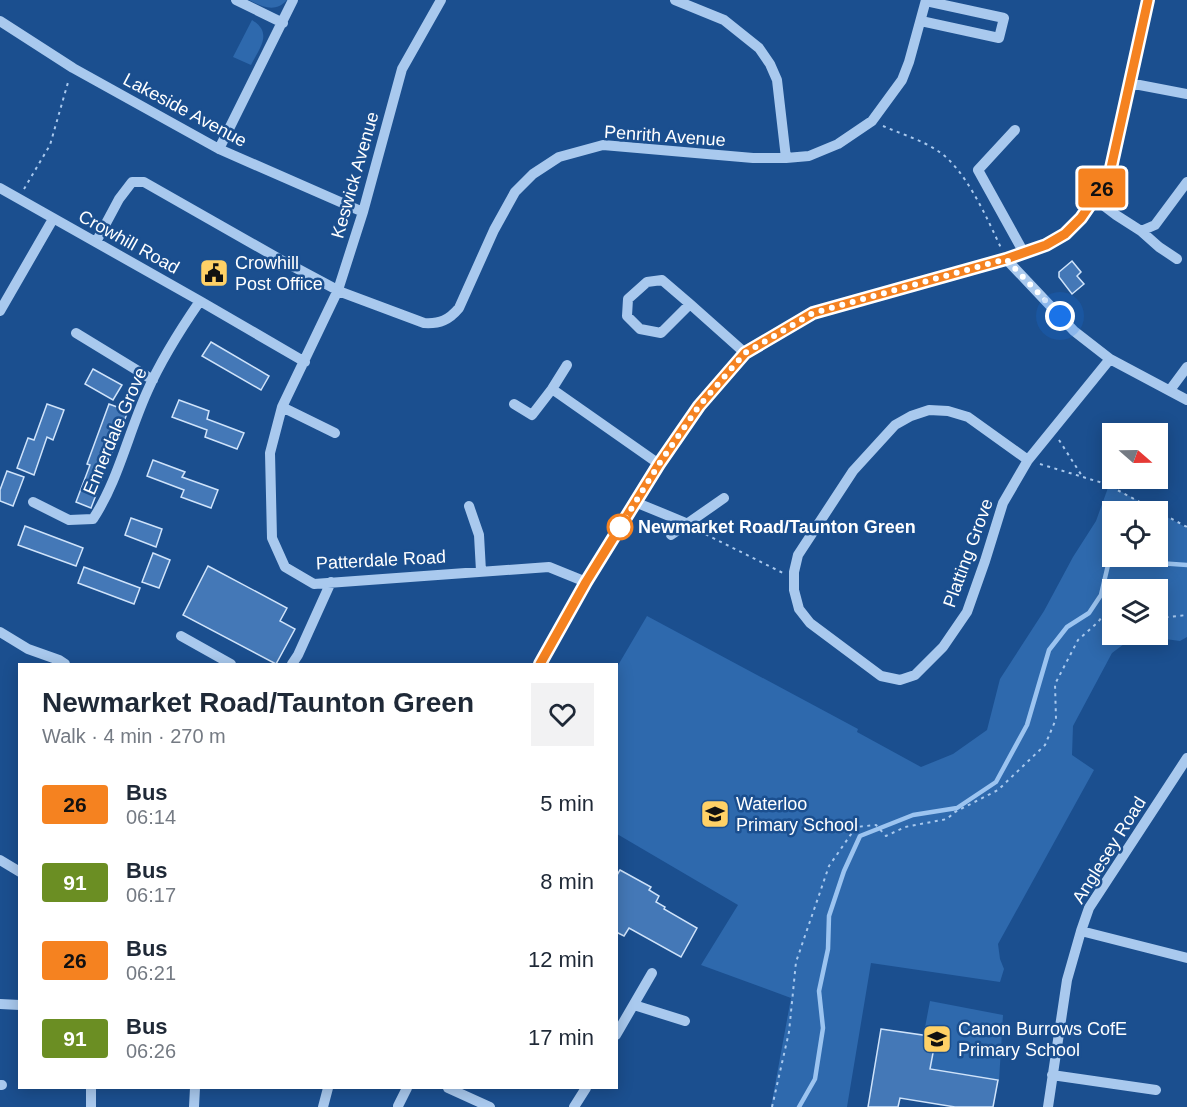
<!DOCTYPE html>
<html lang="en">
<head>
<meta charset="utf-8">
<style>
  :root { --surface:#fff; --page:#f2f2f3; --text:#1f2937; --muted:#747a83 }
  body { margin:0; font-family:Arial,sans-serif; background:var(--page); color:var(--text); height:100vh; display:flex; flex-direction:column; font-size:22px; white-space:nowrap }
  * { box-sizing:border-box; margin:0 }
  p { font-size:20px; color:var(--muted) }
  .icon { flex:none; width:33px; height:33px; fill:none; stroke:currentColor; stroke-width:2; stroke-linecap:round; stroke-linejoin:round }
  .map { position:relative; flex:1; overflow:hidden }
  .side { position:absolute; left:18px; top:663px; width:600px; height:426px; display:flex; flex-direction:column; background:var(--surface); border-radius:0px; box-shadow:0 3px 15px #0003 }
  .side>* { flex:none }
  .badge { padding:0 12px; border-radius:4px; font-size:21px; line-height:39px }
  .needle { width:39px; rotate:110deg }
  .tools { position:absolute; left:1102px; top:423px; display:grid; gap:12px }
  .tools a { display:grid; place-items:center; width:66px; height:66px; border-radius:0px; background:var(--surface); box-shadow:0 3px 15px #0003; font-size:30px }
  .you { position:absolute; width:30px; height:30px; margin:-15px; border:4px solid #fff; border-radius:50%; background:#1a73e8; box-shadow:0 0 0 9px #1a73e833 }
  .map>.badge { position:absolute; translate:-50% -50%; box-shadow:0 0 0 3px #fff }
  .round { display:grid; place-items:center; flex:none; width:63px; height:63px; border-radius:0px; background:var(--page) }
  .summary { display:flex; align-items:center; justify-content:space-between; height:102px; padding:0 24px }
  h1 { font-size:28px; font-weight:700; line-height:45px }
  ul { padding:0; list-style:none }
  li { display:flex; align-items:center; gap:18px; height:78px; padding:0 24px }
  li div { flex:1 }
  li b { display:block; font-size:22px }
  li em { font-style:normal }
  li .badge { min-width:66px; font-weight:700; text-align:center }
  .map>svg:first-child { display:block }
</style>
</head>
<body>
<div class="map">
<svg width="1187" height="1107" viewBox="0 0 1187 1107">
  <rect width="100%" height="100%" fill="#1b4f8f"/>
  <path fill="#2e69ad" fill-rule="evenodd" d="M249 0H287C275 13 263 7 249 0Z
    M252 20C273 33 260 47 251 65L233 57Z
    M1109 485 1157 511 1113 512V556H1158V512L1187 528V637L1180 641 1136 635 1112 653 1073 726 1072 755 1094 770 998 944 1000 959 1004 969 1000 982 871 963 847 1107H771L791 998 701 965 738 905 617 834V667L647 616 858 729 857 732 921 767 953 754 987 730 1000 679 1044 611 1073 557 1096 521ZM1113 590H1158V634H1113Z
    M930 1001 1003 1015 999 1081 930 1069 934 1038H923Z"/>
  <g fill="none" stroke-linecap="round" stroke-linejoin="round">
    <path stroke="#9cc4f0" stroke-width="4.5" d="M1140 556 1158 563 1187 565
      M799 1107 815 1079 823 1028 819 991 828 949 829 916 844 871 860 836 913 815 957 808 996 782 1027 725 1049 650 1067 627 1089 613 1101 595 1108 565 1121 556"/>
  </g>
  <path fill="#4478b7" stroke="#cfe3fa" stroke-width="1.5" d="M1072 261 1081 272 1077 276 1084 284 1072 294 1059 277V272Z
    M211 342 269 376 261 390 202 356Z
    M93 369 122 385 113 400 85 384Z
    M179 400 209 411 207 419 244 433 237 449 205 437 207 430 172 417Z
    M47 404 64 410 53 440 47 437 34 475 17 468 28 438 34 440Z
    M109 404 128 411 91 508 76 502 90 465 87 464Z
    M153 460 185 472 182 477 218 490 211 508 181 497 184 490 147 476Z
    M7 471 24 477 13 506 0 501V490Z
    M131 518 162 529 156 547 125 535Z
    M25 526 83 548 76 566 18 545Z
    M153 553 170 560 159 588 142 582Z
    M208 566 287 608 280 621 295 629 276 664 183 615Z
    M84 567 140 588 134 604 78 583Z
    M620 870 651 887 649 890 659 896 656 902 665 907 664 909 697 928 681 957 629 928 624 936 616 932V877Z
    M881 1029 936 1037 930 1069 998 1080 993 1107H955L900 1098 898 1107H868Z"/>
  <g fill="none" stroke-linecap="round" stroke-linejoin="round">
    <path stroke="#a9c9ee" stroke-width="2" stroke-dasharray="3 4.5" stroke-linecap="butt" d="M883 126C901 134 922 140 938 151 965 168 988 220 1001 248
      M24 189 50 145 69 79
      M1059 440 1082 476
      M1040 464 1106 484 1187 527
      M699 531 783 573
      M1158 618 1187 615
      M772 1107 789 1032 796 962 829 866 856 827 876 825 886 836 905 827 947 819 955 812 998 790 1045 745 1056 719 1055 684 1078 640 1098 622 1113 603"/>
    <path stroke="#a9c9ee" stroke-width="10" d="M236 0 283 23
      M441 0 402 69 363 212 338 290 282 407 270 453 272 538 285 567 314 584 549 567 586 582
      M675 0 724 20 759 48 770 64 777 80 786 158
      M0 21 73 68 219 149 363 212
      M921 21 999 38 1004 18 926 1
      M1129 83 1187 94
      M1015 130 978 170 1024 253
      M219 149 293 0
      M0 188 200 301 305 362
      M1095 199 1116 215 1141 231 1155 225 1187 182
      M1141 231 1159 247 1177 259
      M96 242 119 199 132 182H144L283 261 341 292 424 323C440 324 449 320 459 308L494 230 515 192 533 174 559 157 603 145 753 158H786L809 156 838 144 872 121 902 80 909 62 926 0
      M1006 259 1074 331 1110 359 1187 400
      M690 304 661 333 640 329 627 316 628 299 647 282 662 280 690 304 745 353
      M0 311 53 219
      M76 333 153 380
      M552 389 567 365
      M1170 390 1187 367
      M514 404 532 415 552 389 659 464
      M282 407 335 433
      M1028 460 968 417 948 411 929 410 911 416 895 425 853 471 798 555 794 572V590L799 609 810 623 881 676 900 680 915 675 943 647 967 612 985 561 1003 503 1028 460 1110 359
      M33 502 69 520 93 519C118 481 128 434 147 392 161 360 180 330 200 301
      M635 502 686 523
      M469 506 479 535 481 571
      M671 535 724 498
      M0 632 28 649 59 660 65 664
      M181 636 231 664
      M292 664 298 655 331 582
      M540 664 586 582 659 464 699 406 745 353 813 313 1006 259 1046 245 1065 234 1081 218 1095 199 1109 177 1148 0
      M0 860 20 872
      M1081 931 1187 958
      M0 1004 20 1005
      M634 1005 685 1021
      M616 1035 652 973
      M1052 1075 1156 1090
      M0 1085H2
      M448 1088 490 1107
      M398 1106 407 1088
      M91 1107V1088
      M194 1107 195 1088
      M323 1107 328 1088
      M574 1107 586 1088
      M1048 1107 1067 980 1081 931 1089 908 1187 758"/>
  </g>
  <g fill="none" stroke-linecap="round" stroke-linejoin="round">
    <g stroke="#fff" stroke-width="14">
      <path id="line" d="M540 664 586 582 659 464 699 406 745 353 813 313 1006 259 1046 245 1065 234 1081 218 1109 177 1148 0"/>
    </g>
    <use href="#line" stroke="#f58220" stroke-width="9"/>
    <path stroke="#fff" stroke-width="6" stroke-dasharray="0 10.8" d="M620 527 659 464 699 406 745 353 813 313 1006 259 1060 316"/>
  </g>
  <defs>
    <g id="civic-square" transform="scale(1.5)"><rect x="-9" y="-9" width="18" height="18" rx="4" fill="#ffd166" stroke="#1b4f8f"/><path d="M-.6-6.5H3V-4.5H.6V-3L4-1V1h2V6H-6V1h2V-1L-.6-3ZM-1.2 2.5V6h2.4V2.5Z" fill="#111"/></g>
    <g id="school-square" transform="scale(1.5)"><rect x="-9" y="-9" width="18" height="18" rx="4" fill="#ffd166" stroke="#1b4f8f"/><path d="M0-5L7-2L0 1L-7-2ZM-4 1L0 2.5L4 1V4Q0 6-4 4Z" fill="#111"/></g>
  </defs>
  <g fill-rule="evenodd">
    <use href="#civic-square" x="214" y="273"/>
    <use href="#school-square" x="715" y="814"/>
    <use href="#school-square" x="937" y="1039"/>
  </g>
  <circle fill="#fff" stroke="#f58220" stroke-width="3" cx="620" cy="527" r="12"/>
  <g text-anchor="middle" stroke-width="5" stroke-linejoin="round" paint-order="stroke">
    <g font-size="18" fill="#fff" stroke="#1b4f8f">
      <text transform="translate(185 110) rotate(28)" y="6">Lakeside Avenue</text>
      <text transform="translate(665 136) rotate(4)" y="6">Penrith Avenue</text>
      <text transform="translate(355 175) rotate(-74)" y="6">Keswick Avenue</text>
      <text transform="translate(129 242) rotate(29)" y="6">Crowhill Road</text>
      <text transform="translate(115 431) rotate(-67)" y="6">Ennerdale Grove</text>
      <text transform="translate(968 553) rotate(-70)" y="6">Platting Grove</text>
      <text transform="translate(381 560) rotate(-3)" y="6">Patterdale Road</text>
      <text transform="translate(1109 850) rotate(-58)" y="6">Anglesey Road</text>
    </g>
    <g font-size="18" fill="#fff" stroke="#1b4f8f" text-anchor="start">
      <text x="235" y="269">Crowhill<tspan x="235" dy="21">Post Office</tspan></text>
      <text x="736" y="810">Waterloo<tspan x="736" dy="21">Primary School</tspan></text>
      <text x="958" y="1035">Canon Burrows CofE<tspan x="958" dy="21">Primary School</tspan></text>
    </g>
    <g font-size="18" font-weight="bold" fill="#fff" stroke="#1b4f8f" text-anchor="start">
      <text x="638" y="533">Newmarket Road/Taunton Green</text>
    </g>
  </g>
</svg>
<div class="tools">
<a><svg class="needle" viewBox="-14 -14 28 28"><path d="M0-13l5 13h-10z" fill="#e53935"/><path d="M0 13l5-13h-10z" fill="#747a83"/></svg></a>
<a><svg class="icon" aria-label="locate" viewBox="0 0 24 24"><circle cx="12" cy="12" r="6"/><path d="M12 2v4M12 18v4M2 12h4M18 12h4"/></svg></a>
<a><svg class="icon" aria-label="layers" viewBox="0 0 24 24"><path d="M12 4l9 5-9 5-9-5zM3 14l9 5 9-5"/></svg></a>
</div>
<div class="you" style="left:1060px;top:316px"></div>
<b class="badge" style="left:1102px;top:188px;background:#f58220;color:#111">26</b>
<section class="side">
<div class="summary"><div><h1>Newmarket Road/Taunton Green</h1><p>Walk · 4 min · 270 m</p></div><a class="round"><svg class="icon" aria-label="heart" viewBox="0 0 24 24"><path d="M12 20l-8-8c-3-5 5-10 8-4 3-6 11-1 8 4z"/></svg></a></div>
<ul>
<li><span class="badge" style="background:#f58220;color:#111">26</span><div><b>Bus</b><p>06:14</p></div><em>5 min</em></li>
<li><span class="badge" style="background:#6b8e23;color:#fff">91</span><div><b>Bus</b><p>06:17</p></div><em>8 min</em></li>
<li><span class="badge" style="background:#f58220;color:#111">26</span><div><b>Bus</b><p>06:21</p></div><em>12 min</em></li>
<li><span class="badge" style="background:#6b8e23;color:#fff">91</span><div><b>Bus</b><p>06:26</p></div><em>17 min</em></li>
</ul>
</section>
</div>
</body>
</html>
